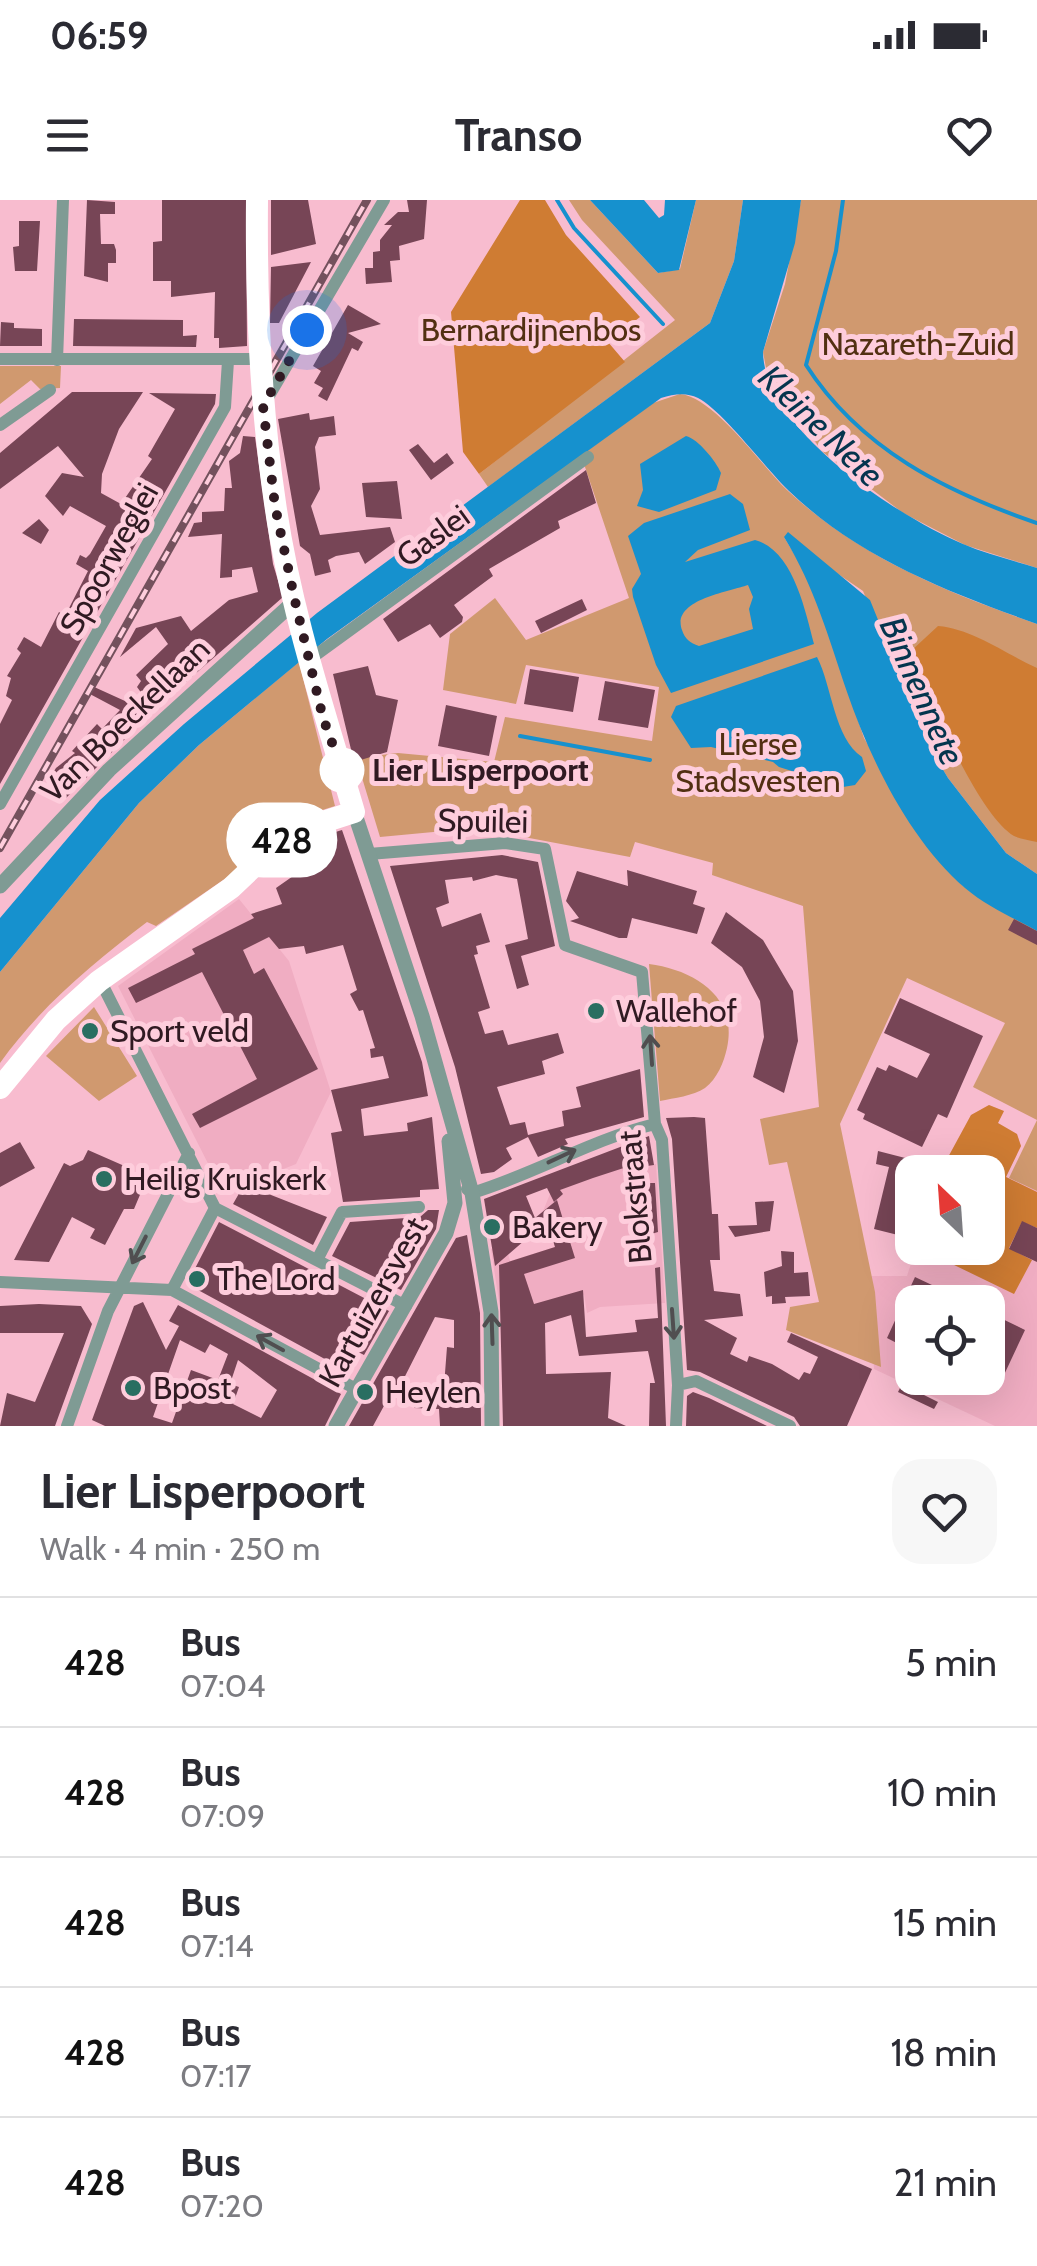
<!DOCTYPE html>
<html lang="en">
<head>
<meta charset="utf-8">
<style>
  :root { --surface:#fff; --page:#f7f7f7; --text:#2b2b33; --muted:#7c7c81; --line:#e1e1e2 }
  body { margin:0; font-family:Cabin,sans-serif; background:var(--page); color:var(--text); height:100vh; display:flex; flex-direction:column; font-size:38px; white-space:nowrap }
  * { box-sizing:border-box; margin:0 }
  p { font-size:32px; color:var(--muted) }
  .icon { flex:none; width:55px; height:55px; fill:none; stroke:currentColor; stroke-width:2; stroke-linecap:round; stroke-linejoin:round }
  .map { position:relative; height:1226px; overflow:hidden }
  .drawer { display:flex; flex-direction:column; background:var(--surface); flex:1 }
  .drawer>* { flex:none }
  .badge { padding:0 20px; border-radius:32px; font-size:35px; line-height:65px }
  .needle { width:65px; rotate:335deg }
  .buttons { position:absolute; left:895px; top:955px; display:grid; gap:20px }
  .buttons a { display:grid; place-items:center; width:110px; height:110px; border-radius:20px; background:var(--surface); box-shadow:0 10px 40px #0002; font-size:50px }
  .you { position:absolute; width:50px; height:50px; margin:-25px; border:8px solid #fff; border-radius:50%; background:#1a73e8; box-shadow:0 0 0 15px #1a73e833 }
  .map>.badge { position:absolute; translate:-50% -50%; box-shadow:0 0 0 5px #fff }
  .round { display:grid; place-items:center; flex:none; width:105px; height:105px; border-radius:30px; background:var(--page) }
  .headline { display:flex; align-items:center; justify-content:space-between; height:170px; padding:0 40px }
  h1 { font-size:48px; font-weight:700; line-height:75px }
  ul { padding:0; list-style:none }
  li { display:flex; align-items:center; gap:30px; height:130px; padding:0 40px; border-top:2px solid var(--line) }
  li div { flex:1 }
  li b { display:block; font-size:38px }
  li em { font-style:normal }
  li .badge { min-width:110px; font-weight:700; text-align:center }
  .status { display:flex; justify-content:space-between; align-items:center; height:70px; padding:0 50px; background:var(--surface); direction:ltr }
  .status svg { height:28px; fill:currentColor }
  header { display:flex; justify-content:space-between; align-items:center; height:130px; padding:0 40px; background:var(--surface); font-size:45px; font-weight:700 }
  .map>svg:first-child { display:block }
</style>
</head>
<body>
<div class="status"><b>06:59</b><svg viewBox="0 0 49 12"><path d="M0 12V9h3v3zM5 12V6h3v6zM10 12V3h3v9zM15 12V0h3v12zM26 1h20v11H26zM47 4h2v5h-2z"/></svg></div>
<header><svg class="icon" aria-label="menu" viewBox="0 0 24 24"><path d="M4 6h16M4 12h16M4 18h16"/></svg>Transo<svg class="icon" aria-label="heart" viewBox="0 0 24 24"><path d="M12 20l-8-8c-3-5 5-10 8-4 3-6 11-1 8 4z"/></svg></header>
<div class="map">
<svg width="1037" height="1226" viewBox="0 0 1037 1226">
  <rect width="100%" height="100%" fill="#f8bccf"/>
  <path fill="#f0adc2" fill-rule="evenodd" d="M239 699 289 761 331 892 296 964 223 993 118 786Z
    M989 905 1004 911 998 923 1017 934 1021 946 1006 977 1037 991V1226H995L874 1169 869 1076H907L916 1048H988V972H940L971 915ZM912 1102H988V1178H912Z
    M638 957 640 967 656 964 665 1103 600 1107 587 1113 584 1094 574 1114 539 1125 503 1128 491 1049 506 1046 510 1061 555 1047 548 1024 539 1021 550 994Z"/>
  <path fill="#d0996f" d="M569 0H590L658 73 680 69 696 0H743L734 61 710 123 488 287 479 274 675 120 582 20Z
    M801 0H1037V368L965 345 903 313 824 253 769 184 763 152 785 84Z
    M0 166H61L60 188 40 189 31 180 0 204Z
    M680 194C714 197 761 265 787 290 859 357 946 392 1037 424V674L1006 653 948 578 929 546 863 391 784 337 811 382 864 538 925 642 963 686 1037 731V991L1009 978 1037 920 973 887 1005 823 907 778 840 924 875 1092 881 1167 786 1130 790 1107 819 1102 787 962 769 965 760 919 819 907 803 706 712 675 713 663 635 642 630 657 476 628 380 637 356 558 398 553 494 562 505 517 652 541 659 487 526 465 516 504 443 490 450 434 495 398 526 440 629 398 581 255 653 203Z
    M299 462 335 606 294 619 275 631 248 663 156 726 147 722C92 764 41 806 0 863V772L139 603 199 545Z
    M649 764C694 770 738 796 727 848 724 862 717 879 705 888 693 896 674 898 660 901Z
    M94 807 137 876 99 901 46 856Z"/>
  <path fill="#cf7c33" d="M520 0H545L566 35 640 117 608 142 625 162 479 274 463 252 451 112Z
    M938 426C973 429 1004 453 1037 468V642C1030 640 1020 639 1014 636 977 614 926 492 911 451Z
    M989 905 1004 911 998 923 1017 934 1021 946 1006 977 1037 992V1028L1022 1022 1009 1048 1032 1060 1014 1094 919 1048H988V972H940L971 915Z"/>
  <path fill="#1691ce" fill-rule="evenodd" d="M590 0H644L659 18 664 15 665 0H696L679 70 658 73Z
    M743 0H801L795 43 763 152C764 229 897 316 963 344 986 354 1012 360 1037 368V424C948 392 859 358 789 291 767 270 721 209 698 198 686 192 674 194 661 198L327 439 199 545 139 603 0 772V718L100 600 184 524 317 413 710 123 734 61Z
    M686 236C698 239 716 261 721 273L716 290 659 312 637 306 643 290 640 264Z
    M730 294 743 304 750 330 698 350 685 362 755 340C793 350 805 410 814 444L671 493 656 465 633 397 632 389 641 374 628 336 644 323ZM748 385 753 397 749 409 753 429 699 446C690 443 685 439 682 430 671 400 728 392 748 385Z
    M788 332 870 400 929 546 948 578 1006 653 1037 674V731C1012 717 986 706 965 688 910 641 870 559 847 492 828 436 815 388 784 337Z
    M817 457C832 486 834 538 862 557L866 571 855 585 843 587 779 567 773 562 711 547 691 548 671 517 676 506Z"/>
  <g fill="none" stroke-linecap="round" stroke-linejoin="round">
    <path stroke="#1691ce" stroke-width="4" d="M557 0 574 28 663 124
      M843 0 836 51 806 165C860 249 946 292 1037 323
      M520 536 650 560"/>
  </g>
  <path fill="#774556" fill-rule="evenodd" d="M87 0 115 2V14H100L101 44H114L116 50V63H108V82L84 76Z
    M162 0H246L247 146 219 148V138H214L215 92 171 97V81H153V42L162 41Z
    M271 0H308L316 44 271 55Z
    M407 0H427L424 39 399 46 400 60 390 61 392 82 366 84 365 68H373V52L380 51V40L392 25H384L398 12H409Z
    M19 21H40L37 71H15L13 47 19 46Z
    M311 62 279 123H270L271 67Z
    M348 105 381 124 348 133 363 142 358 151 352 148 327 201 318 196 323 188 314 183 321 171 313 166Z
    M74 119 183 120V136L197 135 196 147 73 146Z
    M1 122 14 123V128L42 129V146H0Z
    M72 192H143L119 229 102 274 101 293 121 304 152 259 148 256 175 209 149 193 216 194 215 204 0 584V524L12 500 6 496 11 478 7 476 21 453 17 449 24 437 41 447 59 412 65 416 88 371 76 364 80 355 86 358 90 354 106 326 70 306 63 316 45 296 62 273 84 277 58 246 0 289V253Z
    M309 213 310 220 334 216 336 235 319 237 315 247 320 289 311 306 320 335 390 327 395 342 365 364 359 352 336 356 328 360 331 372 315 376 310 354 300 346 278 219Z
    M243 236 255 237 273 364 283 397 154 510 137 487 141 481 136 475 168 444 156 427 120 457 136 428 181 416 191 431 229 400 258 392 252 367 232 370V377L220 378 222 334 188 337 194 323 202 322V312L224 311 225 288H232L229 261 240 253Z
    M418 244 434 263 447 253 454 263 431 280 409 250Z
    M586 270 596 303 558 321 560 328 489 369 493 376 454 405 463 417 462 422 440 438 430 424 398 442 383 419Z
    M397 281 402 319 366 317 362 283Z
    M39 319 49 330 41 344 22 333Z
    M582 399 587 410 541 433 535 421Z
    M368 466 376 495 398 500 387 552 354 562 333 474Z
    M530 469 579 477 573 512 524 504Z
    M605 481 655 490 648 528 598 520Z
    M92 486 125 501 145 519 61 603 47 582 56 568 75 553 72 551 97 524 102 529 120 510 88 493Z
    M446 505 497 516 489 556 438 546Z
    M342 630 422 862 428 896 361 909 364 936 408 931 407 923 432 917 439 989 420 990V997L343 1002 331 933 342 931 331 890 389 878 383 856 371 858 370 849 375 848 363 810 359 811 350 794 357 790 343 745 306 754 304 746 279 749 269 737 243 750 254 774 264 768 318 869 200 928 192 914 257 879 202 772 136 803 128 788 195 754 192 749 254 718 251 714 282 704 276 688 296 674 291 659 306 651 316 638Z
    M502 655 538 662 555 746 521 756 529 785 517 789 505 745 528 739 517 679 496 675 473 681 472 677 445 680 449 703 436 708 442 727 481 713 490 742 476 746 478 754 474 755 490 808 478 812 485 834 503 830 508 845 558 833 564 853 542 861 545 874 497 887 510 925 525 922 528 935 564 926 562 911 581 907 576 887 640 869 644 917 565 939 568 944 538 957 528 937 506 948 512 959 494 972 481 974 455 867 390 666Z
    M627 670 697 691 693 704 705 708 697 734 632 718 627 738H619L570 721 579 718 566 701 577 671 628 686Z
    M726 712 763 740 793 791 798 841 784 893 753 877 764 837 760 801 742 767 711 743Z
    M1014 719 1037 731V745L1008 730Z
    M900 798 983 836 947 918 938 914 922 947 863 919 865 914 857 910 877 867 886 871 889 865 917 878 930 854 884 833Z
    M694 917 705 918 712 1014H718L720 1060H710L714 1091 740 1094 743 1116 704 1120 737 1138 730 1154 747 1162 749 1156 772 1164 799 1180 804 1172 810 1174 818 1157 787 1142 791 1133 872 1169 847 1226H800L794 1217 700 1172 687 1170 672 939 666 918Z
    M649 936 654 965 640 967 639 963 593 978 560 990 563 994 554 1002 547 988 526 996 535 1018 557 1000 575 1058 524 1074 534 1104 583 1090 586 1137 637 1132 635 1120 658 1118 655 1068 660 1067 666 1226H649L650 1183H655L648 1151 579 1156 571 1115 545 1123 546 1174 611 1172 608 1218 626 1226H503L499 1065 555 1047 547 1021 495 1066 484 999Z
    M20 942 35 968 0 987V953Z
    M88 950 129 968 127 973 139 980 142 990 134 1009H124L105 1045 90 1038 95 1029 72 1017 49 1062 14 1060 64 963 70 966 83 960Z
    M878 951 913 960 912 1011 906 1037 874 1029 889 967 876 964Z
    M250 979 268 989 266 993 327 1017 313 1045 233 1004 241 990H249Z
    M647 983H655L658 1032 651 1034 650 1028 636 1025 635 1015 649 1010Z
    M774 1001 770 1031 735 1037 728 1026 757 1025 755 1002Z
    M428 1010H439L436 1029 401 1090 332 1056 350 1022 420 1017Z
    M1022 1021 1037 1028V1062L1009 1049Z
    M219 1022 389 1111 364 1155 345 1145 334 1164 187 1084Z
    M467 1035 480 1113 481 1226H440L439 1209 414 1208 416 1184 444 1186 447 1147 454 1148V1120L435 1117 396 1194 391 1193 373 1226H349L456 1038Z
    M781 1051 794 1052V1073L808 1072 810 1096 785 1097 786 1103 772 1104V1096L766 1097 764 1072 782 1066Z
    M915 1077 968 1102H912V1151L887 1138Z
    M143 1102 166 1150 179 1126 169 1121 178 1105 341 1194 325 1226H105L92 1220 134 1106ZM180 1140 205 1153 210 1144 228 1154 218 1180 191 1170 172 1223 153 1217ZM238 1160 277 1190 261 1218 233 1204 239 1187 230 1184Z
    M39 1104 81 1106 92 1124 55 1226H0L7 1193 35 1202 64 1133H0V1106Z
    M988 1112 1025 1130 996 1192 967 1178H988Z
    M902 1184 938 1202 934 1209 898 1192Z
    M693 1192 709 1198 767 1226H686L687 1196Z"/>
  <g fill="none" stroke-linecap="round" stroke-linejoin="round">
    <path stroke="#7f9b94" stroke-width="12" d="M0 159H259
      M57 160 63 0
      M263 206 384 0
      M0 225 50 190
      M309 460 588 257
      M0 604 225 207 228 161
      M369 654 505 643 545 649 565 745 642 772 655 924 662 940 678 1185 676 1226
      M100 780 215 1008 172 1090
      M0 889 56 820 99 781 231 688 289 633 355 611
      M467 989 472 993C535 974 590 940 655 924
      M215 1008 406 1106
      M317 1060 342 1012 419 1007
      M0 1082 172 1090 356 1189
      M678 1185 696 1181 790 1226
      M67 1226 108 1111 189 953"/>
    <path stroke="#7f9b94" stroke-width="15" d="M257 0 260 176 275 306 323 518 422 816 472 993 491 1112 492 1226
      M0 686 109 570 295 401
      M336 1226 446 1033 455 1003 449 941"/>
    <g stroke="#74515d" stroke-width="8">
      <path id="rail" d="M0 648 367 0"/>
    </g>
    <use href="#rail" stroke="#fecddc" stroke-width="4" stroke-dasharray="11" stroke-linecap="butt"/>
  </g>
  <defs><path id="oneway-shaft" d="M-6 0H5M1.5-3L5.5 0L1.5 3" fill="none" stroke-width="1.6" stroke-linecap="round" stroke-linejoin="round" transform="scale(2.5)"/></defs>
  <g stroke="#504e50">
    <use href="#oneway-shaft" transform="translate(651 850) rotate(-94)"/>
    <use href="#oneway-shaft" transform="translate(562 956) rotate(-25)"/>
    <use href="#oneway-shaft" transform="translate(139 1050) rotate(117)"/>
    <use href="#oneway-shaft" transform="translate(673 1124) rotate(86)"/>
    <use href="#oneway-shaft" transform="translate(492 1129) rotate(-92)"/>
    <use href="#oneway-shaft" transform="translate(270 1143) rotate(-151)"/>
  </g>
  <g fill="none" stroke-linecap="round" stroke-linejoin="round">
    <g stroke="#fff" stroke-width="22">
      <path id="line" d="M0 888 56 820 99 781 231 688 289 633 354 612C324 510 290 409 275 303 260 202 256 102 257 0"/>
    </g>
    <use href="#line" stroke="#fff" stroke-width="15"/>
    <path stroke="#301a22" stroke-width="10" stroke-dasharray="0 18" d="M307 130 263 206 275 306 295 401 323 518 342 570"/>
  </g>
  <circle fill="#fff" stroke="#fff" stroke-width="5" cx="342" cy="570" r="20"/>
  <g fill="#296e61" stroke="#fecddc" stroke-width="4">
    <circle cx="596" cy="811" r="10"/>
    <circle cx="90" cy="831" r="10"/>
    <circle cx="104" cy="979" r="10"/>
    <circle cx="492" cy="1027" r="10"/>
    <circle cx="197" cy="1079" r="10"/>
    <circle cx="133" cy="1188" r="10"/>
    <circle cx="365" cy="1192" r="10"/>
  </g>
  <g text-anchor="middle" stroke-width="10" stroke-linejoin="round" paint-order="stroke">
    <g font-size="32" fill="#523012" stroke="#fecddc">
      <text x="531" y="141">Bernardijnenbos</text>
      <text x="918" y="155">Nazareth-Zuid</text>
      <text x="758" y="555">Lierse<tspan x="758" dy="37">Stadsvesten</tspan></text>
    </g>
    <g font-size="32" fill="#301a22" stroke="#fecddc">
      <text transform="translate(433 336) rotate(-36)" y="11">Gaslei</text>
      <text transform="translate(109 359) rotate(-61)" y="11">Spoorweglei</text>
      <text transform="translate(125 520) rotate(-44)" y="11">Van Boeckellaan</text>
      <text transform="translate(483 621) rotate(1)" y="11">Spuilei</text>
      <text transform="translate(635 997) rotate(-95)" y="11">Blokstraat</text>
      <text transform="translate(373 1102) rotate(-61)" y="11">Kartuizersvest</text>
    </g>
    <g font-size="32" font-weight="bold" fill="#301a22" stroke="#fecddc" text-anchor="start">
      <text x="372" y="581">Lier Lisperpoort</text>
    </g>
    <g font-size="32" fill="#301a22" stroke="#fecddc" text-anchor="start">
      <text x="616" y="822">Wallehof</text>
      <text x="110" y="842">Sport veld</text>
      <text x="124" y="990">Heilig Kruiskerk</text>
      <text x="512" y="1038">Bakery</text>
      <text x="217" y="1090">The Lord</text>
      <text x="153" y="1199">Bpost</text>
      <text x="385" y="1203">Heylen</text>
    </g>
    <g font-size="35" font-style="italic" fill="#05354e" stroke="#fecddc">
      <text transform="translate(821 226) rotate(44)" y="12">Kleine Nete</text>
      <text transform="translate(922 491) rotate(66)" y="12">Binnennete</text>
    </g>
  </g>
</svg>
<div class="buttons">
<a><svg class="needle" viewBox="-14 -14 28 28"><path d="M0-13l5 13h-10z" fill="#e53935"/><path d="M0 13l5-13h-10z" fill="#7c7c81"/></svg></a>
<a><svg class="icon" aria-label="locate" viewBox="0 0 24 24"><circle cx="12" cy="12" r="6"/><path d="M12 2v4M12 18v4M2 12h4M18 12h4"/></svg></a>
</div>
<div class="you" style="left:307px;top:130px"></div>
<b class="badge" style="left:282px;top:640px;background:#fff;color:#111">428</b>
</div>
<section class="drawer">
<div class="headline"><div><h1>Lier Lisperpoort</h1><p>Walk · 4 min · 250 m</p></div><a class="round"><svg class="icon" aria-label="heart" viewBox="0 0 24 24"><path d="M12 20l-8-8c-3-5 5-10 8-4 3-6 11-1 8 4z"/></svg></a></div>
<ul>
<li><span class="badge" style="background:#fff;color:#111">428</span><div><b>Bus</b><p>07:04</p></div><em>5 min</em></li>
<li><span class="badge" style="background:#fff;color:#111">428</span><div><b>Bus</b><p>07:09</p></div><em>10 min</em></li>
<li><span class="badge" style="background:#fff;color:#111">428</span><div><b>Bus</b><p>07:14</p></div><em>15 min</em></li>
<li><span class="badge" style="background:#fff;color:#111">428</span><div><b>Bus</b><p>07:17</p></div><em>18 min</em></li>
<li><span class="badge" style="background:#fff;color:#111">428</span><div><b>Bus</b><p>07:20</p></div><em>21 min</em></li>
</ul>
</section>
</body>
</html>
